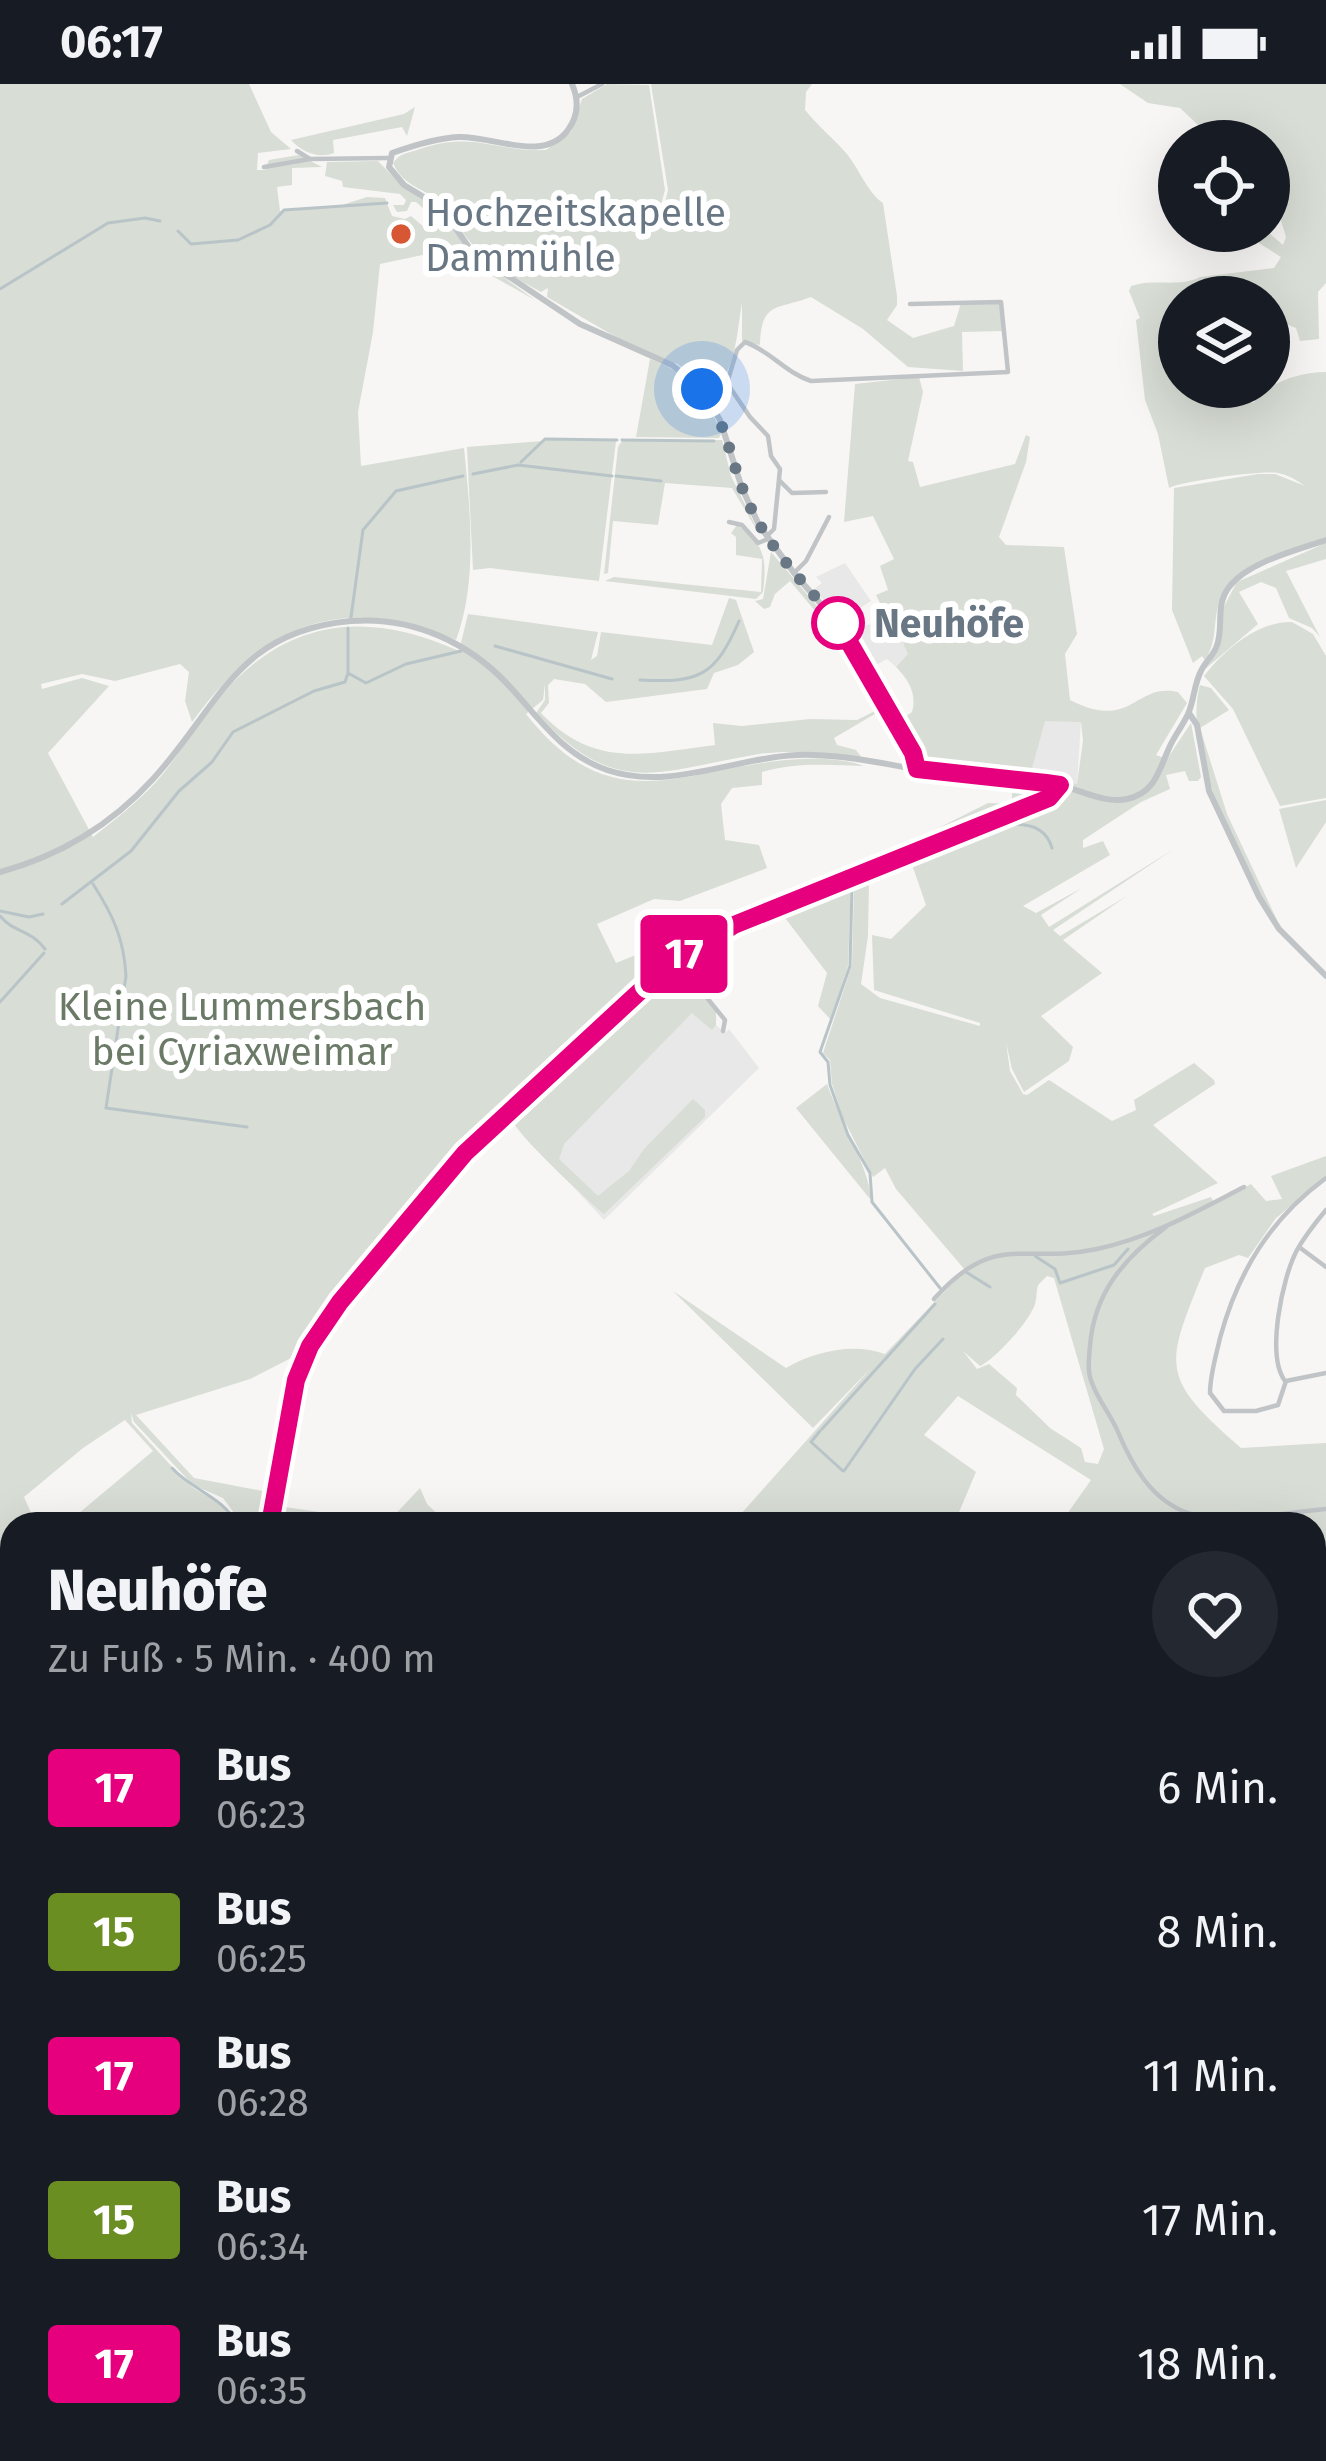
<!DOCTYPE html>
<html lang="de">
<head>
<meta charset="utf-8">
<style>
  :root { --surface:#171b24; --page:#242831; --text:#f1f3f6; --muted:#9ea1a6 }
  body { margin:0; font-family:"Fira Sans",sans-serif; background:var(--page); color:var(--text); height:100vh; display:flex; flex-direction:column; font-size:45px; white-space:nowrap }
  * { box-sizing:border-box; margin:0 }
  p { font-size:39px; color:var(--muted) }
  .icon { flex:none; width:66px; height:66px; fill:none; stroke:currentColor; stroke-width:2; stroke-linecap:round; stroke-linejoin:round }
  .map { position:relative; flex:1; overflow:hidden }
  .details { position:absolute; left:0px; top:1428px; width:1326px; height:951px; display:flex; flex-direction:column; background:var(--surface); border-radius:36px 36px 0 0; box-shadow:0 12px 48px #0002 }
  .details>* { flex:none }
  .badge { padding:0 24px; border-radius:9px; font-size:42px; line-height:78px }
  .fabs { position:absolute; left:1158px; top:36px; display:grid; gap:24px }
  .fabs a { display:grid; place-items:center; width:132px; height:132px; border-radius:50%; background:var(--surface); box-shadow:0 12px 48px #0002; font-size:60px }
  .you { position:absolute; width:60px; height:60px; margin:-30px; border:9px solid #fff; border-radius:50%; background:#1a73e8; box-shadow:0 0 0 18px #1a73e833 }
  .map>.badge { position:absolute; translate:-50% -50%; box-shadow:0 0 0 6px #fff }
  .round { display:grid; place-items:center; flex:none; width:126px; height:126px; border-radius:63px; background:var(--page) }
  .headline { display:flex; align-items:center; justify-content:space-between; height:204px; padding:0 48px }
  h1 { font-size:57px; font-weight:800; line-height:90px }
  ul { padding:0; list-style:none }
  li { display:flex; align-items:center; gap:36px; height:144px; padding:0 48px }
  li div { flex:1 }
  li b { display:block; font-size:45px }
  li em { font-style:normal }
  li .badge { min-width:132px; font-weight:700; text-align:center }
  .status { display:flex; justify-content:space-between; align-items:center; height:84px; padding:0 60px; background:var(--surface); direction:ltr }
  .status svg { height:33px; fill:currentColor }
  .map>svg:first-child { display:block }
</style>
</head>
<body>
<div class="status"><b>06:17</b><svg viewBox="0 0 49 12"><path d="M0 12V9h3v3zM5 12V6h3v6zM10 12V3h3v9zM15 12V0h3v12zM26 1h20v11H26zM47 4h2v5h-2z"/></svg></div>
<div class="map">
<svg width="1326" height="2377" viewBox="0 0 1326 2377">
  <rect width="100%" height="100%" fill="#f7f6f4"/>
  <path fill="#e7e8e7" d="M845 479 871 517 841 536 814 505 822 499 816 493Z
    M895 537 908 556 903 559 909 570 896 583 887 575 870 584 849 547 852 543Z
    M1044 637H1081L1077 701 1029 695Z
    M693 928 712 945 716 941 725 949 729 945 759 984 604 1136 541 1068Z"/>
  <path fill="#d8ddd5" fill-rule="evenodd" d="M0 0H249L271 48 291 65 258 69 257 86H265L269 76 299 71 322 83 292 84V101L277 103 280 127 342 121 367 113 385 114 392 132 405 135 411 132 425 144 434 134 416 118H411L407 127 397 128 393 121H404L406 116 400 110 343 103 342 97 325 92 327 78 378 77 402 102 442 128 473 171 535 216 446 166 380 180 373 248 358 328 361 382 464 364C470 425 478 497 456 556 342 508 264 539 192 638L185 617 189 588 180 580 115 597 82 590 41 600 42 605 82 594 109 602 48 669 93 753C115 736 137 718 156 698 179 672 195 642 217 616 285 534 366 525 459 567L468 530 598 548 591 576 597 572 601 548 712 561 729 514 736 516 754 568 738 581 714 589 707 605 606 618 585 600 554 595 548 601 549 619 541 629C595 685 644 670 715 661L713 639 742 642 810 635 857 636 873 628 874 621 836 552 790 497 775 510 770 523 764 525 755 517 763 515 771 468 847 557 885 624 834 654 837 661 856 666 862 674C828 670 793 665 759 670 657 687 617 716 536 629L545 616V600L543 616 526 630C614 742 687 681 800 675 820 674 848 675 863 682 828 681 796 678 762 688V701L732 704 721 720 725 756 759 761 767 784 680 817 654 815 597 840 616 879 666 859 675 870 437 1094 332 1219 303 1268 250 1295 136 1331 194 1394 268 1408 264 1440H242L223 1414 193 1401 134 1338 131 1329 132 1339 185 1397C207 1418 219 1408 239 1440H66L153 1367 125 1336 83 1364 24 1413 36 1440H12V1688L0 1701Z
    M607 0 649 1 665 106 660 124 646 134 619 133V136L647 138 663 127 668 106 651 0H812L806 8 805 26C818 42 834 55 847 70 859 85 868 109 883 119L897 212V221L887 236 913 254 954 242 961 219 996 218 1001 221 1004 247 962 248 963 287 908 283 863 245 811 213C777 226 761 217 760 261L742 258V219C737 245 736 295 709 308L678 280 628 260 547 213 548 204 541 208C519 196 487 179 471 159 460 147 455 131 443 120 425 104 403 103 393 79 401 69 405 70 417 66 473 46 494 68 546 66L571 48 582 15Z
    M1120 0H1326V199L1318 208 1319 255 1300 257 1296 244 1269 234V213H1179V303H1241L1243 313 1253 319C1270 298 1299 288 1326 288V453C1290 468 1230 479 1218 522 1213 543 1217 557 1205 576L1202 572 1193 579 1172 526 1174 404 1258 390H1275L1305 402C1296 396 1289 391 1278 389 1262 386 1182 397 1169 404L1158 350 1145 316 1136 236 1140 234 1129 207 1131 202C1155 194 1179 204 1200 193L1274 184 1281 173 1259 159 1260 153 1267 147 1283 161 1286 153 1269 97V57L1214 56 1180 24 1148 19Z
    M415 23 407 52 402 43 333 56 334 69C318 75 302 68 291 56L404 30Z
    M650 275C688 289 708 312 721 350L719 354 636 353Z
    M919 293 923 308 908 377 913 378 920 403 1015 380 1026 351 1030 353 1026 378 999 453 1006 461 1064 463 1077 550 1065 570 1070 616C1133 648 1134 598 1178 608L1187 619 1156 671 1167 675 1191 639 1201 693 1198 697H1189L1185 687 1166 691 1170 705 1141 718 1083 756V764L1103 757 1110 771 1023 822 1036 829 1082 804 1041 831 1049 843 1174 765 1053 846 1060 852 1127 812 1063 856 1102 889 1041 932 1073 963 1069 977 1024 1008 1012 985 1006 958 1010 987 1023 1010 1027 1011 1049 996 1112 1037 1136 1026 1134 1016 1194 979 1214 996 1215 1000 1153 1041 1218 1099 1152 1130 1154 1132 1211 1113 1214 1119 1251 1100 1266 1117 1282 1115 1271 1092 1326 1072V1093L1276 1134 1248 1174 1239 1171 1205 1184C1165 1283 1158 1292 1241 1364L1326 1359V2377H178L174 2367H1314V1440H1060L1091 1396 958 1312 924 1351 976 1388 954 1440H732L872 1283 813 1344 673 1207 786 1284C813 1268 853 1258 885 1270L965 1186 896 1105 885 1084 873 1093 843 1034 832 1000 830 976 823 969 852 881 854 801 865 795 869 798 868 852 861 900 880 914 980 942V939L874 906 872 851 891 855 926 821 910 775 1067 708 1069 699 1077 700 1083 657 1081 638 1045 637 1029 695 922 683 898 638 912 628C917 610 909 596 896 583L908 570 903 559 912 554 897 531 887 533 876 511 888 506 880 482 894 475 873 432 844 438 855 300ZM1047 1192 1054 1194 1104 1365 1098 1380 1085 1378 1081 1364 1050 1344 1016 1311 1017 1304 989 1280 977 1285 963 1267 980 1282C995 1275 1030 1237 1035 1220 1037 1214 1036 1207 1038 1201Z
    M554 356 616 357 599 497 490 484 473 486 467 363Z
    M722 356 731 392 761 453 732 404 665 399 658 441 613 437 608 489 604 490 618 363 622 357Z
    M737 441C765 459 767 476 763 508L756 515 605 497 614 493 761 508 762 475 736 471V453L731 449Z
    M1326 459V475L1286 487 1320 553 1312 544 1289 534 1276 504 1261 498 1239 508 1258 540 1204 586 1219 565 1222 526 1237 498Z
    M1292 538 1313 550 1326 572V714L1280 722 1233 625 1204 592C1224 566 1258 537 1292 538Z
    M1200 601 1211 604 1229 626 1200 644 1227 730 1277 836 1265 823C1237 764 1182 667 1200 601Z
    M1012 708 1042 713 833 795 836 786 887 770 988 719 1012 720Z
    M1326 716V738L1296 784 1279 725Z
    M851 801 848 882 831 936 818 922 827 889 779 826Z
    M675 883 716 927V941L712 946 692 929 564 1060 559 1075 598 1112 629 1087 644 1065 693 1015 705 1026V1033L604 1130C587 1116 514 1048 511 1034Z
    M827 1000C837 1030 873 1091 870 1115L796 1024Z
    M420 1404 427 1420 448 1440H278L285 1423 388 1438Z"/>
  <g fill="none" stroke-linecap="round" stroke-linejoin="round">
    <path stroke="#b9c4c8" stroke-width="3" d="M178 147 191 160 238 156 270 141 284 126 387 119
      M0 205 108 139 145 134 160 137
      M622 356 714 357
      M521 378 545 355 617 356
      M473 390 518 381 612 392
      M616 392 661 397
      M351 533 363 446 396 407 463 392
      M495 562 612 595
      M348 589V544
      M640 596C698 599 715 593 739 537
      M997 742C1019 738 1045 739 1052 764
      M868 779 971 738
      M93 800C113 831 124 855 126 892L106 1024 247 1043
      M852 802 850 882 820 968 828 978 830 1001 848 1051 870 1089 872 1118 940 1204
      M62 820 131 767 179 707 212 678 233 648 314 607 345 598 348 589 366 599 406 580 461 567
      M0 827 29 833 43 830
      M0 832C14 849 30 845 45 865
      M0 918 44 869
      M1035 1172 1055 1185 1060 1199 1114 1181 1128 1165
      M966 1188 990 1203
      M822 1345 935 1220
      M820 1347 811 1358 843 1387
      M172 1384C193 1407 222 1412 237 1440
      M844 1387 915 1285 943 1255
      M0 2332 12 2337
      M75 2367 83 2377
      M154 2377 159 2367
      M801 2377 861 2367"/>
    <g stroke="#b3b8bc" stroke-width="14">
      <path id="secondary" d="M0 2210 12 2214
        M170 2367 173 2377"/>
    </g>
    <path stroke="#c0c4c7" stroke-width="4.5" d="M577 13 602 0
      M297 67 310 75
      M264 83 310 75 388 74
      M727 299 737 266 745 258C769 266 786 289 811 297L1008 288 1001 218 910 220
      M727 299 750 333 768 352 771 372 780 385 774 445 767 452
      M709 314 727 299
      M779 396 792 409 826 408
      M729 438 742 441 758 459 768 455
      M794 489 806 477 829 433
      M676 876 725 936 723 947
      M1166 1143C1124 1174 1094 1209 1090 1262 1089 1274 1087 1288 1092 1299 1098 1316 1111 1331 1118 1348 1132 1381 1151 1416 1188 1429 1223 1441 1288 1428 1326 1425
      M1299 1163 1326 1183
      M934 1215C996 1146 1022 1181 1097 1165 1150 1154 1197 1127 1244 1103
      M1285 1297C1266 1272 1282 1194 1297 1166 1305 1152 1316 1138 1326 1126
      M1286 1297 1278 1321 1256 1327H1224L1210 1309C1210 1291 1216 1272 1220 1254 1238 1188 1270 1135 1326 1094
      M1286 1297 1326 1289
      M1314 1691 1326 1657
      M0 2044 12 2039"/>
    <path stroke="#c0c4c7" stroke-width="6" d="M572 0C579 16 579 31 568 46 543 80 492 51 458 53 436 54 412 62 392 69L389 83 404 101 442 124 472 168 580 240 672 281 702 305 720 336 742 404 759 441 794 489 840 542 913 669 917 685
      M1189 629 1197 641 1209 707 1259 813 1279 845 1326 892
      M0 788C59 772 112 740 153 695 219 623 236 547 351 537 413 532 471 559 512 605 541 637 564 671 607 686 674 709 745 668 813 671 856 672 897 683 939 689 978 694 1018 694 1057 701 1080 705 1103 720 1127 715 1156 709 1159 685 1170 662 1175 651 1183 641 1188 630 1194 617 1194 600 1201 587 1205 578 1212 573 1216 564 1225 544 1214 523 1229 503 1248 478 1297 466 1326 456
      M270 1440 296 1296 310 1262 340 1218 400 1141 465 1069 664 885 734 841 1049 714 1060 701"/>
    <use href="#secondary" stroke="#fff" stroke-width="8"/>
  </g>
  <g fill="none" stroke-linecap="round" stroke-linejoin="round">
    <g stroke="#fff" stroke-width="27">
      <path id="line" d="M270 1440 296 1296 310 1262 340 1218 465 1069 664 885 734 841 1049 714 1060 701 1046 699 917 685 913 669 838 539"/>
    </g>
    <use href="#line" stroke="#e6007e" stroke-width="18"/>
    <path stroke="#687783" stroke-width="12" stroke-dasharray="0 21.6" d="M702 305C727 338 731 381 748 418 769 465 805 500 838 539"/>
  </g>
  <circle fill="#d75634" stroke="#fff" stroke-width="4.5" cx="401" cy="150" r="12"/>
  <circle fill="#fff" stroke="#e6007e" stroke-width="6" cx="838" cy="539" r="24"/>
  <g text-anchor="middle" stroke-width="12" stroke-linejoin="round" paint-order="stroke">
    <g font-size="39" fill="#687783" stroke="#fff" text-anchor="start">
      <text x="425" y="142">Hochzeitskapelle<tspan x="425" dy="45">Dammühle</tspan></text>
    </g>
    <g font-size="39" font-weight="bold" fill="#687783" stroke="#fff" text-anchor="start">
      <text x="874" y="553">Neuhöfe</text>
    </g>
    <g font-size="39" fill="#6b7a66" stroke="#fff">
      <text x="242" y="936">Kleine Lummersbach<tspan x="242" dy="45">bei Cyriaxweimar</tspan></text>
    </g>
  </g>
</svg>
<div class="fabs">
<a><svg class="icon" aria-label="locate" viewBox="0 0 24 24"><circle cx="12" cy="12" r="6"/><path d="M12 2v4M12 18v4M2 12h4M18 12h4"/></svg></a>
<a><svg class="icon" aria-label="layers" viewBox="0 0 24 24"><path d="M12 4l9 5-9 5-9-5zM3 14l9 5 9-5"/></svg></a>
</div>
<div class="you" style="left:702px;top:305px"></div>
<b class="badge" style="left:684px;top:870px;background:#e6007e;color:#fff">17</b>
<section class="details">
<div class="headline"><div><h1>Neuhöfe</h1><p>Zu Fuß · 5 Min. · 400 m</p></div><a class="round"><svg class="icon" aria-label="heart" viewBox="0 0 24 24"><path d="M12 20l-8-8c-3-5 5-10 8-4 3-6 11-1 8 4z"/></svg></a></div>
<ul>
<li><span class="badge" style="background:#e6007e;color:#fff">17</span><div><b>Bus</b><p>06:23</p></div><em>6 Min.</em></li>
<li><span class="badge" style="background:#6b8e23;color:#fff">15</span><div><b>Bus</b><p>06:25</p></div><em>8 Min.</em></li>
<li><span class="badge" style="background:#e6007e;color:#fff">17</span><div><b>Bus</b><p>06:28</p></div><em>11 Min.</em></li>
<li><span class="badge" style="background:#6b8e23;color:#fff">15</span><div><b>Bus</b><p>06:34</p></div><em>17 Min.</em></li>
<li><span class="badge" style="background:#e6007e;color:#fff">17</span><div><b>Bus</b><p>06:35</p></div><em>18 Min.</em></li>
</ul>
</section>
</div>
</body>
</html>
